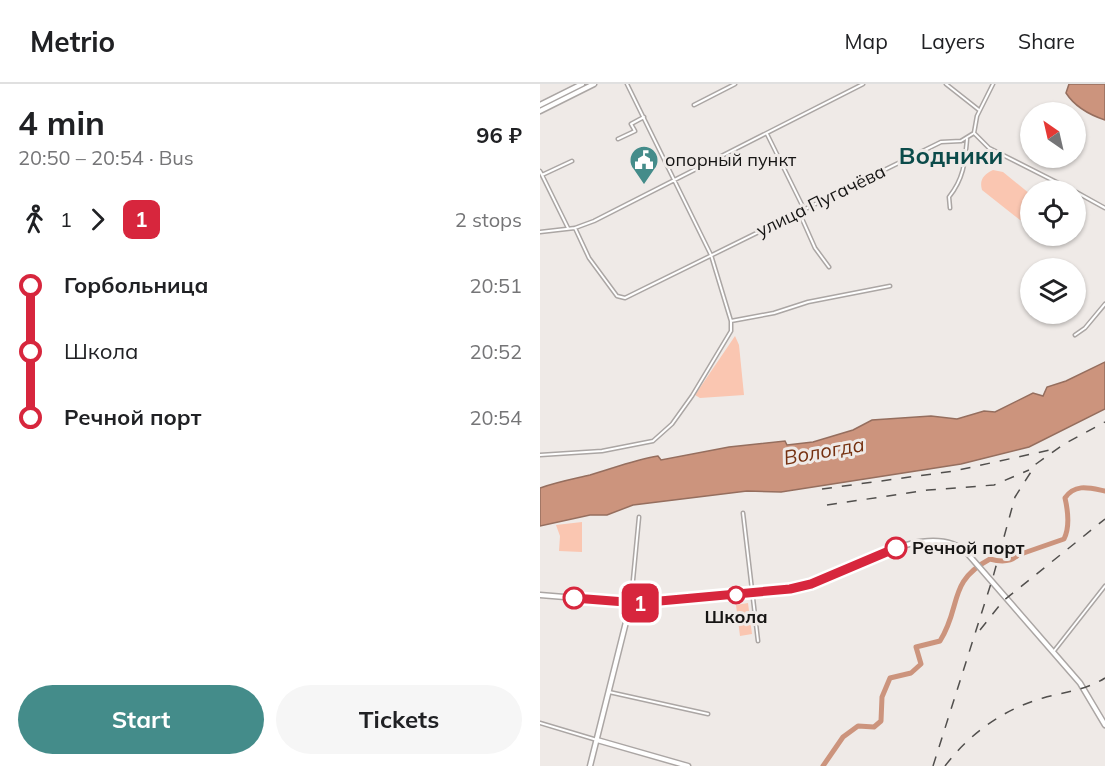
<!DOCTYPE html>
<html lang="en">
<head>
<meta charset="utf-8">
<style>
  :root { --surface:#fff; --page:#f6f6f6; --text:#202124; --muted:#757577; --line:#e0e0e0; --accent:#448c8a }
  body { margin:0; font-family:Mulish,sans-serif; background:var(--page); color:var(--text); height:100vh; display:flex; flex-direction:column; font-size:22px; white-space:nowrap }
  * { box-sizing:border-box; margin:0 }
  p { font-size:20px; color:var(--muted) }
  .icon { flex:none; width:33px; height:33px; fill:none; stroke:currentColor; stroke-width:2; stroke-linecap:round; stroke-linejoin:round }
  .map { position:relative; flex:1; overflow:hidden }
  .sheet { display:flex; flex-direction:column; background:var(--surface); width:540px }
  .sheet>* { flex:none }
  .badge { padding:0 12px; border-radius:9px; font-size:21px; line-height:39px }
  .needle { width:39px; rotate:326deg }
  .buttons { position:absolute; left:480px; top:18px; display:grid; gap:12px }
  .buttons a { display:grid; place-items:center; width:66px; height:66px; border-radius:50%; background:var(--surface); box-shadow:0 2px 4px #0004; font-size:30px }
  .map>.badge { position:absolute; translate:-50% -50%; box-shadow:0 0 0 3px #fff }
  .legs { display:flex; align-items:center; gap:9px; height:66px; padding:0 18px; font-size:20px }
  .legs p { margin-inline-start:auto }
  .summary { display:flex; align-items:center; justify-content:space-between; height:102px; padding:0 18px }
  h1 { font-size:33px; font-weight:700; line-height:45px }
  .action { display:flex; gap:12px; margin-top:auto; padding:12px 18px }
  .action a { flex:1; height:69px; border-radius:36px; background:var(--accent); color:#fff; font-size:24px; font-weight:700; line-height:69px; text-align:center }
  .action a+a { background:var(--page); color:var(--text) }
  ul { padding:0 18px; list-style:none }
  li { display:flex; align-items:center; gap:21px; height:66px; font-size:22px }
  li i { display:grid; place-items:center; width:9px; height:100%; margin:0 8px; background:currentColor }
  li i::after { content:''; width:15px; height:15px; margin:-8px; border:4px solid; border-radius:50%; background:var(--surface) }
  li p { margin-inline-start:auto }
  li:first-child i { background:linear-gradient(#0000 50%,currentColor 0) }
  li:last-child i { background:linear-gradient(currentColor 50%,#0000 0) }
  header { display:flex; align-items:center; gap:36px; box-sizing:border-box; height:84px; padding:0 30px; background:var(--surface); border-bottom:2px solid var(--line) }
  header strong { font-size:28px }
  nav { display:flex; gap:33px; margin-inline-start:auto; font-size:21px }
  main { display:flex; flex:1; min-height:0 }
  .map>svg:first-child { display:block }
</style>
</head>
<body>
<header>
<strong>Metrio</strong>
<nav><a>Map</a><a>Layers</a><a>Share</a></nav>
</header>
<main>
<section class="sheet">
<div class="summary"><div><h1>4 min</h1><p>20:50 – 20:54 · Bus</p></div><b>96 ₽</b></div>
<div class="legs"><svg class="icon" aria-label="walk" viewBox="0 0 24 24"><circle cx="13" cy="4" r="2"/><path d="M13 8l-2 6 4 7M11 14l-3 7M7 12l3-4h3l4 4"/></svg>1<svg class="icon" aria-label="forward" viewBox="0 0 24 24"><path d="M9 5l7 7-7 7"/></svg><b class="badge" style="background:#d7263d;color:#fff">1</b><p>2 stops</p></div>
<ul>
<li><i style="color:#d7263d"></i><b>Горбольница</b><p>20:51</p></li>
<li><i style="color:#d7263d"></i><span>Школа</span><p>20:52</p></li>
<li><i style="color:#d7263d"></i><b>Речной порт</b><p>20:54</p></li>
</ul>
<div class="action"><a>Start</a><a>Tickets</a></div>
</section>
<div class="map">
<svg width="565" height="682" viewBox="0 0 565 682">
  <rect width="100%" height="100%" fill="#efeae7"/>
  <path fill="#fac6b1" d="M453 86 463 88 490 110V137L480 136 442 106C439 96 444 90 453 86Z
    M195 252 199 261 204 311 160 314 155 311Z
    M42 438V468L19 467 20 452 16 441Z
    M208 519 212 550 200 552 196 521Z"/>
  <path fill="#cc947d" stroke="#956e5e" stroke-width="1.5" d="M529 0H565V36C550 31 535 23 526 9Z
    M565 278V325L489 363 421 380 241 408 207 407 93 421 67 431H50L0 442V404C17 398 33 395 50 391 74 384 94 376 118 372L121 376 189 363 245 357 247 361 273 358 313 346 332 336 391 332 417 335 444 327 455 328 493 309 503 312 507 303 526 297Z"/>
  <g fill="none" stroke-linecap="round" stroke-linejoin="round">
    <path stroke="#cc947d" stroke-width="5" d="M283 682 303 653 318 642 334 643 341 637 342 613 350 594 371 589 381 580 376 563 400 557C422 522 407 498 450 475 460 478 470 479 478 471L524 455C530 443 528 427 525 414 535 399 550 404 565 407"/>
    <g stroke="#aba6a4" stroke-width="5">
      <path id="street" d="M406 0 439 26
        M154 21 195 0
        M434 49 449 64 532 106
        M227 50 264 125
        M78 55 95 47 91 40 104 33
        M0 87 28 144
        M2 91 32 77
        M536 108 565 124
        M410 124 409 113C424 94 425 78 427 55
        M259 128 275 164 289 183
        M35 144 49 174 77 212 85 214 401 58 421 57 434 49 437 32 453 0
        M0 148 35 144 54 137 323 0
        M191 237 234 229 268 218 350 202
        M535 251 545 244 565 220
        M0 371 62 367 113 357 132 340 152 312 191 247V237L171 171 87 0
        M203 429 218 557
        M91 517 99 433
        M514 567 565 502
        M69 608 168 630
        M0 639 57 656"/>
    </g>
    <g stroke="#aba6a4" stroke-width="7">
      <path id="secondary" d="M0 21 42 0
        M0 27 54 0
        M0 511 98 519 250 505C296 495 387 431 427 469L540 599 565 641
        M57 656 148 682
        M50 682 91 518"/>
    </g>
    <use href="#street" stroke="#fff" stroke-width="2"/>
    <use href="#secondary" stroke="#fff" stroke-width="4"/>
    <path stroke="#514f4d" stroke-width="1.5" stroke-dasharray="10 10" stroke-linecap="butt" d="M282 405 414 387 510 366
      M287 421 388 406 454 401 489 386
      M440 546 463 517 565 435
      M393 682 453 493 475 413 496 380 524 360 565 338
      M405 682C430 649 464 625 503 614 525 608 546 606 565 594"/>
  </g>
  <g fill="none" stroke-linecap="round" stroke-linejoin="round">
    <g stroke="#fff" stroke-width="14">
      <path id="line-1" d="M34 514 98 519 250 505 271 500 356 464"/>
    </g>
    <use href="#line-1" stroke="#d7263d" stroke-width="9"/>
  </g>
  <defs>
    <g id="civic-pin" transform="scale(1.5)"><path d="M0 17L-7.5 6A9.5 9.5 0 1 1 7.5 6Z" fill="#448c8a" stroke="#efeae7"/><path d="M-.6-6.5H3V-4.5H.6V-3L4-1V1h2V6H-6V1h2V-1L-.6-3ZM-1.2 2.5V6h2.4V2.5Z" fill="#fff"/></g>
  </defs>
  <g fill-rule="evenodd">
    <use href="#civic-pin" x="104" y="76"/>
  </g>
  <g fill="#fff" stroke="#d7263d" stroke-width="3">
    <circle cx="356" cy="464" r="10"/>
    <circle cx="196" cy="511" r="8"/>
    <circle cx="34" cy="514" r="10"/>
  </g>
  <g text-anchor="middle" stroke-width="6" stroke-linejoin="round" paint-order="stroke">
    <g font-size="18" fill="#161514" stroke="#efeae7" text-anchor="start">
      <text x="125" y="82">опорный пункт</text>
    </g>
    <g font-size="18" fill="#161514" stroke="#efeae7">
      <text transform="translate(281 117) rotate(-26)" y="6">улица Пугачёва</text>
    </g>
    <g font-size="18" font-weight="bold" fill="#161514" stroke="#efeae7" text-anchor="start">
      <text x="372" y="470">Речной порт</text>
      <text x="196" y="539" text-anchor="middle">Школа</text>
    </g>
    <g font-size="20" font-style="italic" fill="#75300f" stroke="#efeae7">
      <text transform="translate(284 367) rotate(-10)" y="7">Вологда</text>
    </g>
    <g font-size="24" font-weight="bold" fill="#0b4b4a" stroke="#efeae7">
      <text x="411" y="80">Водники</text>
    </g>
  </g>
</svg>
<div class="buttons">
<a><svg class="needle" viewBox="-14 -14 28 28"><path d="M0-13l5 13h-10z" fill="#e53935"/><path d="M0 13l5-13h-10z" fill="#757577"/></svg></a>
<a><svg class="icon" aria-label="locate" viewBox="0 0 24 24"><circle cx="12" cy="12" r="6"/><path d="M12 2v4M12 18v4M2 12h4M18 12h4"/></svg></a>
<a><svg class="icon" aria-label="layers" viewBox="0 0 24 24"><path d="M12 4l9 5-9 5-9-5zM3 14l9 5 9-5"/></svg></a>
</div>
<b class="badge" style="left:100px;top:519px;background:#d7263d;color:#fff">1</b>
</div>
</main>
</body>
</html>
